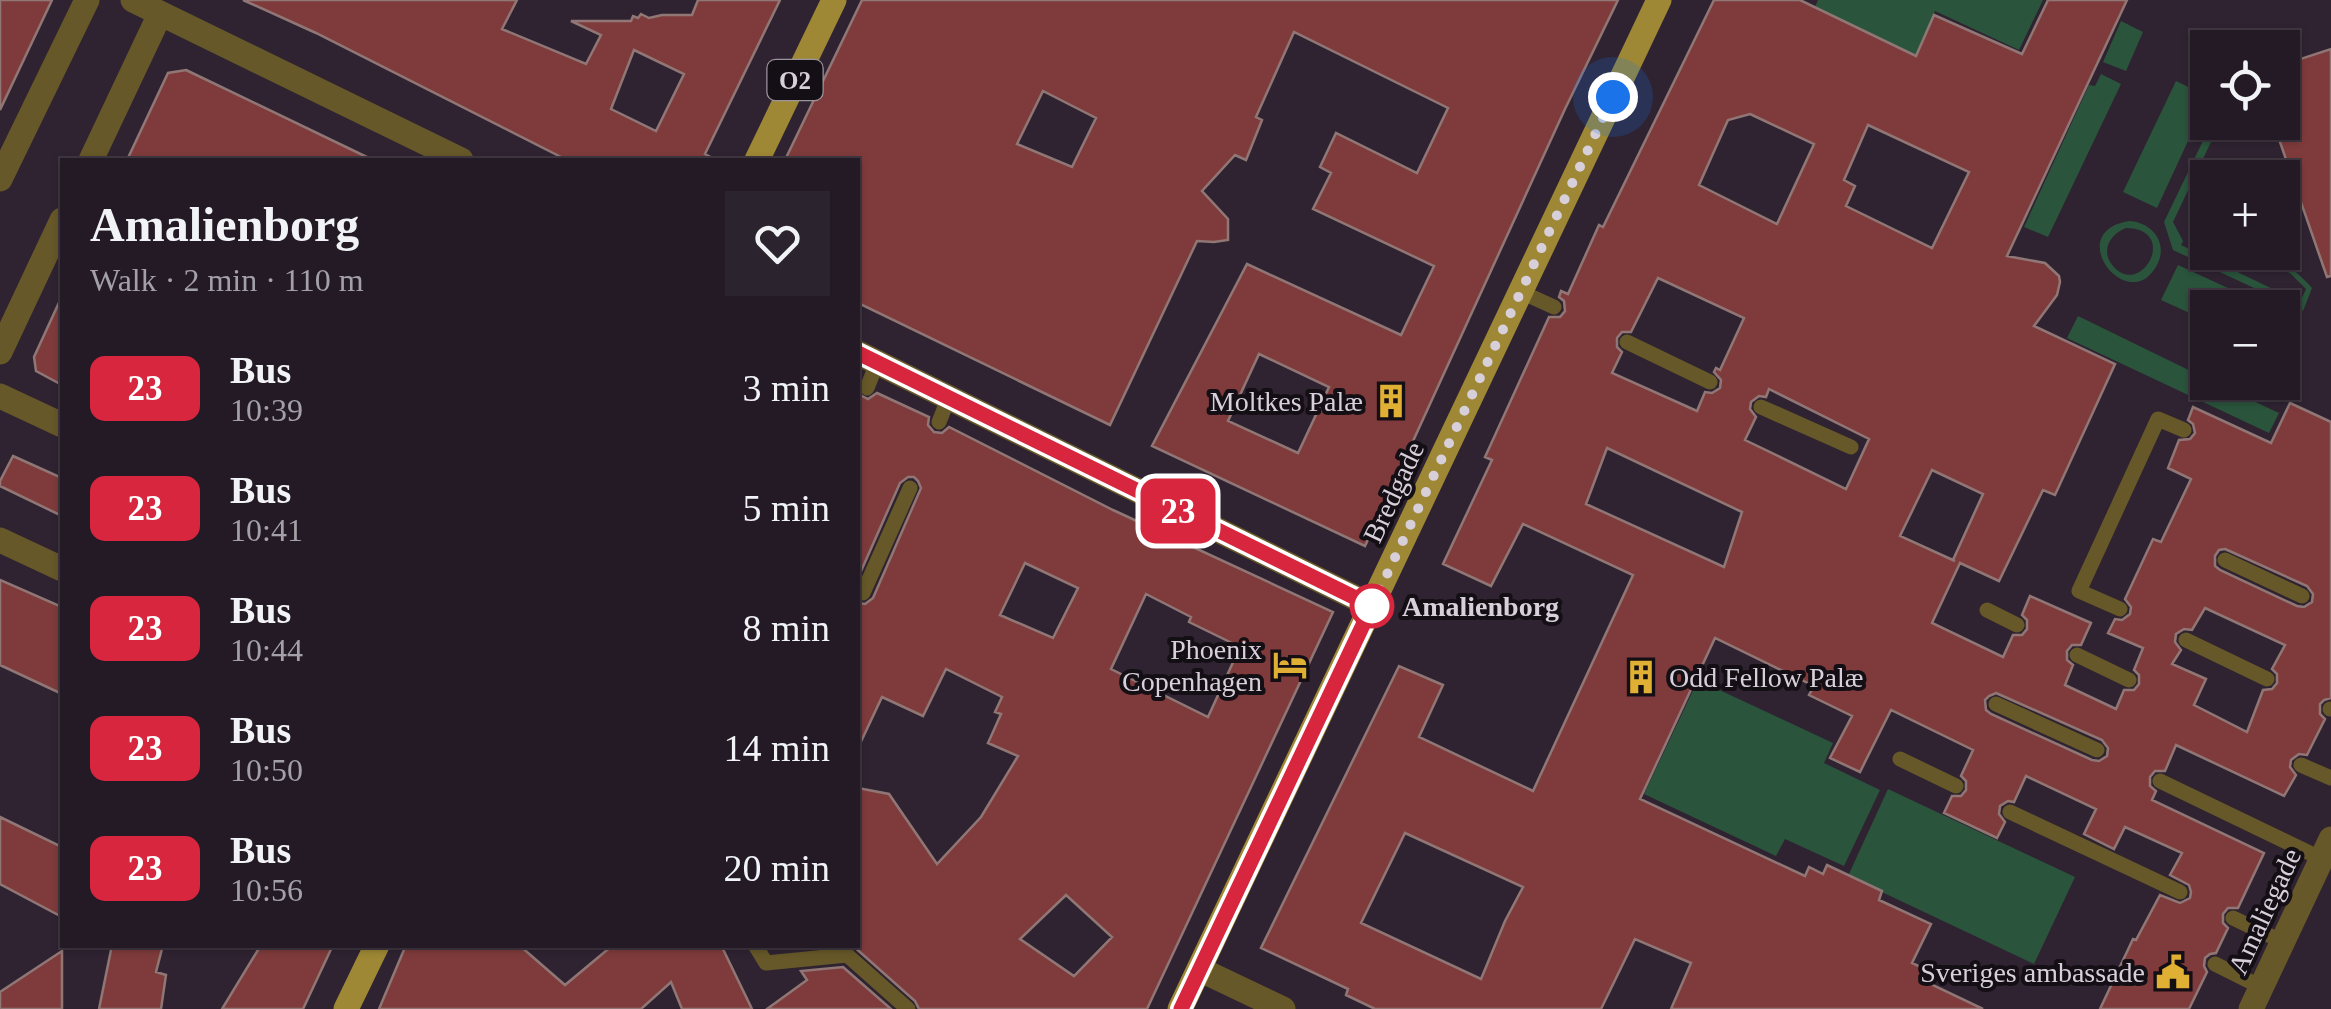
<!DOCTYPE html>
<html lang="en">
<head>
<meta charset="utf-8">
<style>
  :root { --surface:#231a25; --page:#2b232d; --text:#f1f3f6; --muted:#a3a1a7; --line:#403842 }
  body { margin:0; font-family:"Times New Roman",serif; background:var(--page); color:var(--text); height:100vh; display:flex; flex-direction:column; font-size:38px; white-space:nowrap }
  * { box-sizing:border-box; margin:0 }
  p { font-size:32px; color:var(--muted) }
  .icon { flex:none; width:55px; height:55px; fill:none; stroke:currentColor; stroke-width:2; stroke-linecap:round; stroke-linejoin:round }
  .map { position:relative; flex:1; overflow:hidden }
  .drawer { position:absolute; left:60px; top:158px; width:800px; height:790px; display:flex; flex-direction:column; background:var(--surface); border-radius:0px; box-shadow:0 2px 8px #0004,0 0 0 2px var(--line) }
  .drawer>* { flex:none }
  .badge { padding:0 20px; border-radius:15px; font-size:35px; line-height:65px }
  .fabs { position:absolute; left:2190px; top:30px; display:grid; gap:20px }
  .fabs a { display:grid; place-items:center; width:110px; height:110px; border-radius:0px; background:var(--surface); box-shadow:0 2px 8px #0004,0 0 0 2px var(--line); font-size:50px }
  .you { position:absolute; width:50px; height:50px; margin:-25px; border:8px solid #fff; border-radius:50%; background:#1a73e8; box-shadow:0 0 0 15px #1a73e833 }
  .map>.badge { position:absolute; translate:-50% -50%; box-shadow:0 0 0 5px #fff }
  .round { display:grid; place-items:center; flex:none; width:105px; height:105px; border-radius:0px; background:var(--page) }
  .headline { display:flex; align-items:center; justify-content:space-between; height:170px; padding:0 30px }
  h1 { font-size:48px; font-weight:600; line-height:75px }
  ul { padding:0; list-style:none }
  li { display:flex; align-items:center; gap:30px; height:120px; padding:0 30px }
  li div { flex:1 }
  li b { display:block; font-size:38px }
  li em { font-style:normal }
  li .badge { min-width:110px; font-weight:700; text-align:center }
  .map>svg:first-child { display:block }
</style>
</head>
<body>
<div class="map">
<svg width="2331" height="1009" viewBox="0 0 2331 1009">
  <rect width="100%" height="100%" fill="#2f2331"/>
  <path fill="#2a543c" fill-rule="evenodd" d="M1818 0H2043L2019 50 1935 11 1916 56 1815 7Z
    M2121 21 2143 32 2126 71 2103 62Z
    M2101 74 2121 84 2048 237 2024 227 2089 85 2095 86Z
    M2176 81 2207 96V100L2157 208 2123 192Z
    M2212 122 2220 123 2173 222 2183 241 2181 245 2300 302 2306 289 2290 273 2257 260 2247 253C2271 252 2297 270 2312 288L2303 311 2173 250 2164 222Z
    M2129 221C2151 222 2169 242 2157 265 2129 318 2061 232 2129 221ZM2126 228C2180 229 2141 299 2113 266 2100 251 2110 234 2126 228Z
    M2178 265 2269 307 2208 308 2207 321 2161 300Z
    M2078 316 2207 379 2208 382 2215 383 2279 413 2269 433 2067 338Z
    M1698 680 1833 743 1824 763 1880 790 1844 866 1785 839 1776 856 1644 794Z
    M1888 789 2075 877 2034 964 1848 876Z"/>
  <path fill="#7f3b3c" stroke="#907776" stroke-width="2.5" fill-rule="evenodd" d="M0 0H52L0 110Z
    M243 0H517L502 29 586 64 601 35 571 21H631L633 16 638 18 641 14 649 18 662 15H692L698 0H780L705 154 716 160H567L316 33ZM634 50 684 74 656 131 611 109Z
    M862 0H1618L1565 109 1365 546 1152 446 1247 264 1401 335 1434 266 1313 209 1331 173 1320 167 1336 133 1417 173 1448 108 1294 32 1256 117 1262 120 1246 160 1235 155 1202 191 1228 219V240L1214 242 1197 241 1110 425 858 303V160H785ZM1043 91 1096 118 1072 167 1017 144ZM1259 354 1329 387 1298 453 1228 421Z
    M1714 0H1800L1916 56 1934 15 2022 54 2048 0H2127L2007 256 2045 263 2059 276 2060 282 2057 295 2034 326 2115 364 2055 495 2043 490 1999 581 1960 563 1932 623 2003 657 2013 635H2022L2027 629V620L2022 615 2030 596 2091 623 2081 645H2072L2067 651V660L2073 665 2065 685 2116 709 2124 690H2134L2139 684V675L2134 670 2143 648 2108 633 2115 619 2122 620 2130 614 2131 607 2125 599 2153 539 2161 542 2191 479 2168 468 2179 440 2190 439 2195 433 2193 424 2188 420 2193 407 2271 443 2290 403 2331 422V698L2324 700 2320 704V714L2325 719 2307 755 2299 754 2291 760 2290 767 2296 775 2284 796 2176 745 2165 771H2155L2150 777V786L2156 791 2152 800 2264 853 2238 908H2228L2223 914V923L2228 928 2216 953 2210 954 2205 958 2204 966 2207 972 2189 1009H2100L2133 939 2136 940 2160 895 2180 903 2190 898 2191 892 2189 885 2170 875 2182 853 2125 827 2114 849 2084 834 2096 809 2026 776 2014 802 2008 801 2000 806 1999 814 2005 822 1997 838 1944 813 1952 796H1961L1966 790V781L1961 776 1973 750 1891 710 1860 772 1830 758 1852 716 1809 695 1814 686 1715 638 1640 799 1805 876 1809 867 1823 874 1827 865 1882 891 1879 900 1931 924 1912 963 1925 969 1920 979 1983 1009H1671L1691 963 1635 939 1601 1009H1375L1346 995 1348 989 1261 948 1399 666 1443 685 1419 737 1533 791 1633 575 1523 524 1491 586 1443 564 1492 460 1485 457 1549 317H1560L1565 311 1564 301 1559 297 1561 291 1568 294 1599 225 1603 227ZM1750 114 1814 144 1777 224 1699 185 1728 120ZM1868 125 1969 172 1932 248 1846 206 1855 186 1844 180ZM1658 278 1744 318 1720 370 1716 368 1714 372 1721 380 1720 388 1712 393 1705 392 1697 411 1612 373 1622 352 1617 347V338L1622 332H1631ZM1769 389 1869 439 1846 489 1745 440 1756 417 1750 409 1751 402 1759 396 1766 397ZM1607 448 1742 512 1724 567 1586 504ZM1932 470 1983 494 1953 560 1955 561 1900 536ZM2225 549 2307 586 2313 594 2312 602 2304 607 2297 606 2220 570 2215 566V556L2219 550ZM2205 608 2285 645 2272 669 2277 674V683L2272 689 2263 690 2247 732 2194 705 2206 679 2172 664 2181 650 2175 642 2176 634 2184 629 2192 630ZM1996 693 2102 740 2108 748 2107 756 2099 761 2092 760 1991 714 1986 710 1985 700 1989 696ZM1405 833 1523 887 1505 921 1481 979 1361 923Z
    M2331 49V276L2327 277 2273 122H2282V65Z
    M186 70 373 160H127L168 73Z
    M62 296V385L36 371 34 357Z
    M877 393 929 417 928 425 934 432 942 433 949 427 1113 510 1333 612 1147 1009H919L915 1001 852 945H858V788L889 794 937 864 981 817 1018 756 988 743 1001 714 995 712 1002 697 946 669 923 716 882 697 858 748V603L865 604 873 598 921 488 918 481 914 477H908L900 483 858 578V394L868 399ZM1025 563 1078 588 1053 638 1000 615ZM1146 594 1191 617 1189 622 1240 647 1208 717 1111 669ZM1066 895 1112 937 1074 976 1020 939Z
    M13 456 62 478V516L0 486V481Z
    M0 580 62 607V694L0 665Z
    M0 817 62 847V917L0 884Z
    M112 945H163L156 972 166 975 161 1009H99Z
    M261 945H333L303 1009H222Z
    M406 945H519L565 985 613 945H721L752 1009H682L671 982 641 1009H379Z
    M62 951V1009H0V992Z
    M843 967 891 1009H767L807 980 801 971Z"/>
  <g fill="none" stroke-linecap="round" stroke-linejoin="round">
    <path stroke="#665828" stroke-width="15" d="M1521 292 1554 307
      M1627 342 1710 382
      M867 388 877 363
      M1761 407 1851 447
      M939 422 949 397
      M2225 560 2302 596
      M863 593 910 488
      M2120 609 2079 591 2158 419 2184 430
      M1987 610 2017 625
      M2186 640 2267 679
      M2077 655 2129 680
      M1996 704 2097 750
      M2330 709H2331
      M1900 759 1956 786
      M2301 765 2331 778
      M2160 781 2322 859
      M2010 812 2180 892
      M2233 918 2283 942
      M755 945 766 963 847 955 908 1009
      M2215 964 2261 987"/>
    <path stroke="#665828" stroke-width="25" d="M133 0 461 160
      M91 160 160 14
      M0 179 87 0
      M0 352 62 220
      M858 353 1372 606
      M0 396 62 425
      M0 540 62 569
      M1199 969 1283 1009
      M2251 1009 2331 839"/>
    <path stroke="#9e8835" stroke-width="25" d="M757 160 834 0
      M346 1009 377 945
      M1180 1009 1659 0"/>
  </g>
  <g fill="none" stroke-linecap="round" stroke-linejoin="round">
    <g stroke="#fff" stroke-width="22">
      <path id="line" d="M858 353 1372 606 1181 1009"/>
    </g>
    <use href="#line" stroke="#d7263d" stroke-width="15"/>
    <path stroke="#d7cfd9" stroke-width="10" stroke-dasharray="0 18" d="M1372 606 1613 97"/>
  </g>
  <defs>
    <g id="building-bare" transform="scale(2.7)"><path d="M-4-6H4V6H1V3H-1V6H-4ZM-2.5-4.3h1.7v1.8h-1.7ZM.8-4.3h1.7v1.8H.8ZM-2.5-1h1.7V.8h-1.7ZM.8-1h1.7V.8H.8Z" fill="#e0b034" stroke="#140e15" stroke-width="2.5" paint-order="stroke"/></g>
    <g id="hotel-bare" transform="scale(2.7)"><path d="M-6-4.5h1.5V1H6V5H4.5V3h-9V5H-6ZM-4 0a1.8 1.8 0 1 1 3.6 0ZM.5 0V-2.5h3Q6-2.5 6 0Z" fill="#e0b034" stroke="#140e15" stroke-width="2.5" paint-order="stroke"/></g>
    <g id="civic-bare" transform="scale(2.7)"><path d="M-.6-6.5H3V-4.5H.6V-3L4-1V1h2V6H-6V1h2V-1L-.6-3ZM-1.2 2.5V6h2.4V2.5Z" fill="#e0b034" stroke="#140e15" stroke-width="2.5" paint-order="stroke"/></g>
  </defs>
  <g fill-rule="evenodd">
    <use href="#building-bare" x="1391" y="401"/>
    <use href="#hotel-bare" x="1290" y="665"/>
    <use href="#building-bare" x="1641" y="677"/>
    <use href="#civic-bare" x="2173" y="972"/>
  </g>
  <circle fill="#fff" stroke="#d7263d" stroke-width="5" cx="1372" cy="606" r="20"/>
  <g text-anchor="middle" stroke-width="8" stroke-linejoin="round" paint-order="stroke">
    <rect fill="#140e15" stroke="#9c959e" stroke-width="2.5" x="767.5" y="60" width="55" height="40" rx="8"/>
    <g font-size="25" font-weight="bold" fill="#d7cfd9">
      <text x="795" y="89">O2</text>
    </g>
    <g font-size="28" fill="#d7cfd9" stroke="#140e15" text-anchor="end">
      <text x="1363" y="411">Moltkes Palæ</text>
      <text x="1262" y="659">Phoenix<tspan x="1262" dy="32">Copenhagen</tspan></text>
      <text x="1669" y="687" text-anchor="start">Odd Fellow Palæ</text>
      <text x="2145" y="982">Sveriges ambassade</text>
    </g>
    <g font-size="28" fill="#d7cfd9" stroke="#140e15">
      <text transform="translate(1393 492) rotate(-65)" y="10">Bredgade</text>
      <text transform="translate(2264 911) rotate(-65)" y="10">Amaliegade</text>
    </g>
    <g font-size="28" font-weight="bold" fill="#d7cfd9" stroke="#140e15" text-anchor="start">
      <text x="1402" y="616">Amalienborg</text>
    </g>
  </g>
</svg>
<div class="fabs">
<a><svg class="icon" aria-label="locate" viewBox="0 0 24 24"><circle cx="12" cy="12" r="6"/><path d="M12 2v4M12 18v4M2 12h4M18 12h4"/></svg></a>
<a>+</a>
<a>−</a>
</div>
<div class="you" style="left:1613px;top:97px"></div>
<b class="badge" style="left:1178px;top:511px;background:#d7263d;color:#fff">23</b>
<section class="drawer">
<div class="headline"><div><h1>Amalienborg</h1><p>Walk · 2 min · 110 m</p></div><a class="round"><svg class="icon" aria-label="heart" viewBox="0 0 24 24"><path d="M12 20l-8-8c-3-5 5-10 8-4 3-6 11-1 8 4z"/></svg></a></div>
<ul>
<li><span class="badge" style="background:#d7263d;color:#fff">23</span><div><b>Bus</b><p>10:39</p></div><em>3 min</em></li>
<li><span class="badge" style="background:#d7263d;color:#fff">23</span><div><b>Bus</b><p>10:41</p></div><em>5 min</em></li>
<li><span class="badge" style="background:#d7263d;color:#fff">23</span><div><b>Bus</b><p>10:44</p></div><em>8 min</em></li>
<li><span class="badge" style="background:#d7263d;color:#fff">23</span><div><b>Bus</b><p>10:50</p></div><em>14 min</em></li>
<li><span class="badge" style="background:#d7263d;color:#fff">23</span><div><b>Bus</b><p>10:56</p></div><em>20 min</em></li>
</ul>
</section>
</div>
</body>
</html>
